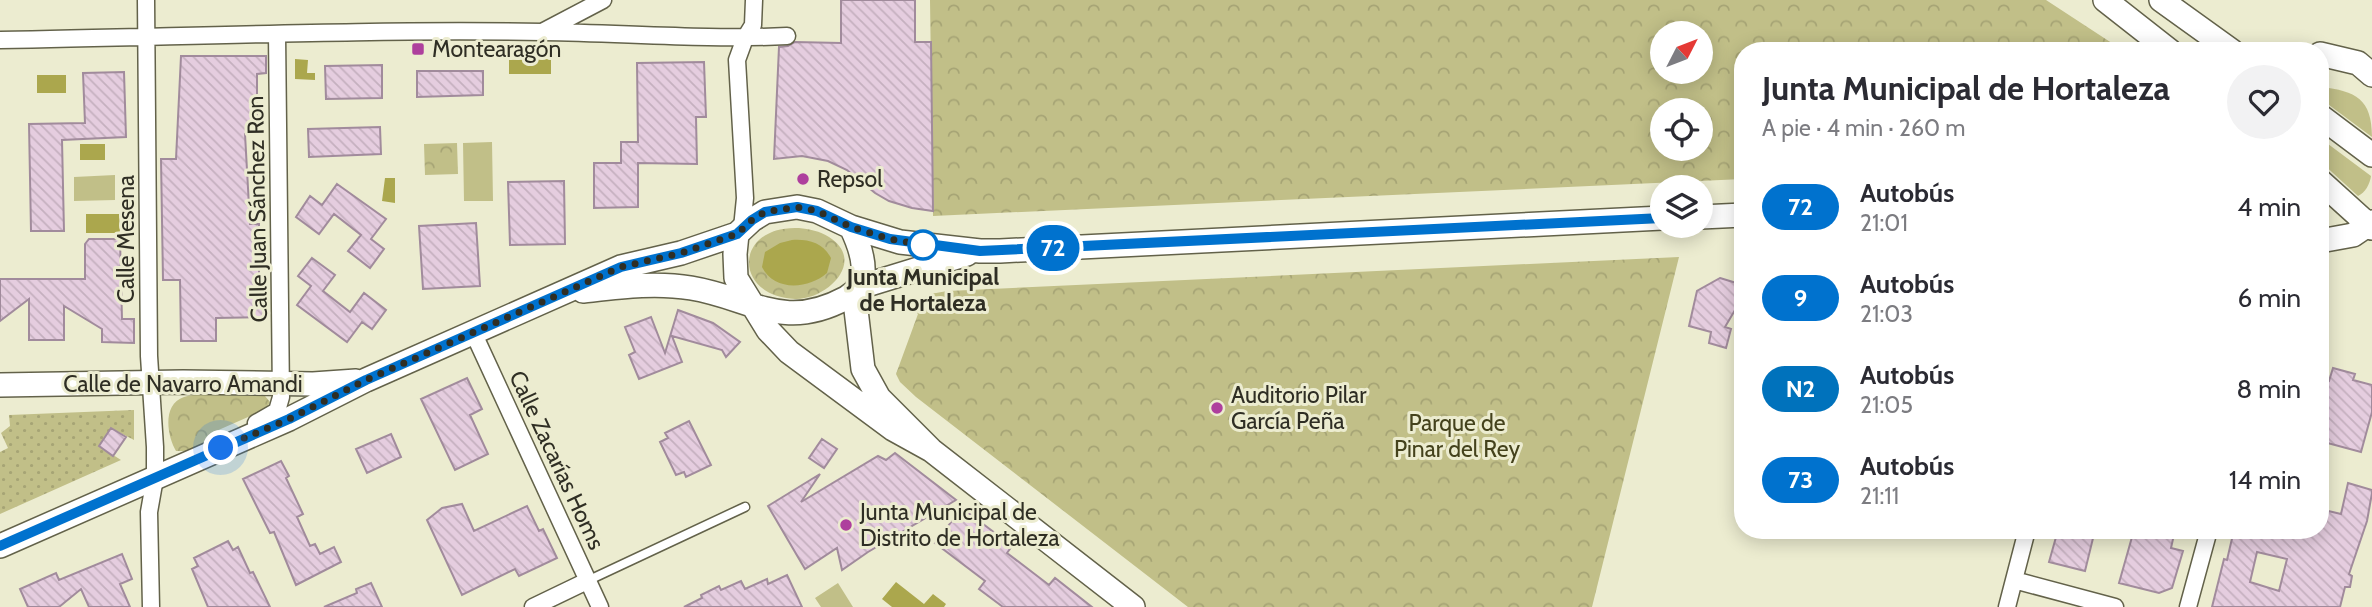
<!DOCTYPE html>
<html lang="es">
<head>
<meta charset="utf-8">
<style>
  :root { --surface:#fff; --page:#f2f2f3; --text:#2b2b33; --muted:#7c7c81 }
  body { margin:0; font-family:Cabin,sans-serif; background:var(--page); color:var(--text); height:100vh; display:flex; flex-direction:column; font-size:26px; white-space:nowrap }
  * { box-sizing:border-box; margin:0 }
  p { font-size:23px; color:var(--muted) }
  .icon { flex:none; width:38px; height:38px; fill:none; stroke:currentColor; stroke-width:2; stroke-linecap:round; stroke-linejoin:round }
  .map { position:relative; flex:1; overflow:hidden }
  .drawer { position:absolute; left:1734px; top:42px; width:595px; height:497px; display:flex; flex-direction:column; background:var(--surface); border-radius:28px; box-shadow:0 4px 18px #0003 }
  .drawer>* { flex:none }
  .badge { padding:0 14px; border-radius:23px; font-size:24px; line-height:46px }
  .needle { width:46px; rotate:48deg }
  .buttons { position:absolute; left:1650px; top:21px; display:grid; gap:14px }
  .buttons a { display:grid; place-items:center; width:63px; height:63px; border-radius:50%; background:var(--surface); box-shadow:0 4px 18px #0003; font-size:35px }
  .you { position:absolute; width:35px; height:35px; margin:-18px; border:5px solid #fff; border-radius:50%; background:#1a73e8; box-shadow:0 0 0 10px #1a73e833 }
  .map>.badge { position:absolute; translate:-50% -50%; box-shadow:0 0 0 4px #fff }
  .round { display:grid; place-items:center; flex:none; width:74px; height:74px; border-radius:37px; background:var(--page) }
  .summary { display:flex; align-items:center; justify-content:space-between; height:119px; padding:0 28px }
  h1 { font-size:33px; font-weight:800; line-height:52px }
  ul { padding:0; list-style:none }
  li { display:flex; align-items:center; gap:21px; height:91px; padding:0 28px }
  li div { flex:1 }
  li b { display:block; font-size:26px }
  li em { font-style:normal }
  li .badge { min-width:77px; font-weight:700; text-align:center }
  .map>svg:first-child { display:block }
</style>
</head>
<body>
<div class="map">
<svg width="2372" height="607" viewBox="0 0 2372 607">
  <defs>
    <pattern id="park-crowns" width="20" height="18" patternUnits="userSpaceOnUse" patternTransform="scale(1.75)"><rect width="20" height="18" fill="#c1bf88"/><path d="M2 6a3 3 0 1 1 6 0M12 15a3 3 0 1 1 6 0" fill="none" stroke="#a6a475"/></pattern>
    <pattern id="garden-dots" width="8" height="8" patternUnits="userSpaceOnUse" patternTransform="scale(1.75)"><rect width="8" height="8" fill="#c1bf88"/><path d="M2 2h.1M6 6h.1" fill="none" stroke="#a6a475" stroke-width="1.8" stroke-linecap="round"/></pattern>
    <pattern id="building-back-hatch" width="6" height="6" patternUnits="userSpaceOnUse" patternTransform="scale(1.75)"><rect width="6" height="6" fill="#e5cddf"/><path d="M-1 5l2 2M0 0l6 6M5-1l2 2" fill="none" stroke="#c5b0bf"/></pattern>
  </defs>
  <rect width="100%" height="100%" fill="#ececd0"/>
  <path fill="#c1bf88" d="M2321 87C2356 91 2372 99 2372 137L2321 99Z
    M2320 138 2371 176C2370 184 2365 193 2358 196L2321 162Z
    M492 142 493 201H464L463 143Z
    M115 175V200L74 201V177Z
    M838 583 853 607H821L815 598Z"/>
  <path fill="url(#park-crowns)" fill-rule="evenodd" d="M930 0H2046L2124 51H1743V179L933 216ZM1662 33H1701V72H1662ZM1662 110H1701V149H1662Z
    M457 143 458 174 425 175 424 144Z
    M799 228C809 229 820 231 829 237 867 261 827 300 795 299 732 296 734 225 799 228Z
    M1679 257 1592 607H1188L916 397 900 382 896 374 918 314 916 312C921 293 930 294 948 291Z
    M224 395 265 396 270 402 266 409 214 432 207 444 190 451H176C167 436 162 404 184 397 195 393 212 395 224 395Z"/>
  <path fill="url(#garden-dots)" d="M134 410V440L111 428 99 446 121 460 0 514V452L8 448 1 433 10 426 9 415Z"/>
  <path fill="#aba74d" d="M295 59 308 60 307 73H315V80L295 79Z
    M551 59V74H509V60Z
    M37 75H66V93H37Z
    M80 144H105V160H80Z
    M385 178H395V203L382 201Z
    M86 214H119L120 233H86Z
    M792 240C809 239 823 243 831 258L827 273C809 289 774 292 762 267L765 252 780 243Z
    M896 582 924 604 933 594 946 604 944 607H892L882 599Z"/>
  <path fill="url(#building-back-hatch)" stroke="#a18b9c" stroke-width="2" fill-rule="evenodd" d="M841 0H915V42H931L933 211 912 208 889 201 875 193 847 170 828 161 802 156 774 159 779 47 788 46 795 42 841 43Z
    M181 56H266V73L257 74V134H245L250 224H259V279H262L263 317 216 318V341H181L180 280H163L161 159H176Z
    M704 62 706 117H696L697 164 638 163V207L594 208V163H621V142H638L637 63Z
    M382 65V98L326 99 325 66Z
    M417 71H483V95L417 97Z
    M124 72 126 137 62 140 64 231H31L29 124 85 123 83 73Z
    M380 127 381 154 309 157 308 129Z
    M564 181 565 244 510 245 508 182Z
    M337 184 386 219 371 239 384 249 370 268 348 251 361 235 334 214 319 234 296 217 310 196 322 205Z
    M476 223 480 286 423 289 419 226Z
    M89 239H120L122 319H134V343L102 342V329L64 306V340H29V299L0 321V279H85V244Z
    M312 258 335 275 323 291 350 312 364 293 386 310 372 329 362 322 347 342 297 305 311 286 298 276Z
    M1720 278 1743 285 1741 300 1725 327 1731 329 1726 348 1709 343 1711 332 1689 326 1697 291Z
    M678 310 713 323 740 342 726 357 722 350 672 336 682 362 639 379 629 355 635 352 625 327 651 317 665 353Z
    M2333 368 2355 374 2353 380 2372 385V412L2361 452 2320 441V378L2329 381Z
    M467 378 482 409 470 415 488 454 455 470 421 399Z
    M689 421 711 465 686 477 684 472 676 475 660 442 668 438 665 433Z
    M111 428 126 437 113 456 99 446Z
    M391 434 401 457 367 473 356 449Z
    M822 439 837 449 824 468 809 458Z
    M895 453 956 500 868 552 842 570 837 548 805 569 768 506 820 474 801 502 878 456 886 460Z
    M281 461 289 476 286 478 303 514 297 517 310 546 315 544 320 554 334 547 341 562 296 585 274 532 270 533 243 479Z
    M2348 483 2372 490V493L2367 521 2349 574 2352 576 2350 587H2345L2340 607H2212L2224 559 2227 560 2234 530H2320V509L2341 514ZM2257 552 2287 559 2279 591 2250 582Z
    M462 504 474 531 527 506 539 531 543 529 557 558 519 576 515 569 462 595 427 520 442 508Z
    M962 508 1012 546 1007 553 1049 585 1055 578 1092 607H1003L979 589 985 581 935 543Z
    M2058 530H2095L2085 571 2049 562Z
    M2134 530H2175L2171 548 2183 551 2172 588 2159 593 2119 583Z
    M228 541 233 550 238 547 250 573 253 572 270 607H208L192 569 198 566 194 558Z
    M122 554 132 579 120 584 130 607H89L81 589 59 607H28L20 589 56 573 59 580Z
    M787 575 802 607H684L702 598 701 595 719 586 721 590 741 581 745 589 767 579 768 584Z
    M371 583 382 607H324L357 593 356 589Z"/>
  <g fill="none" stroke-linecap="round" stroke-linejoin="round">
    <g stroke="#63624a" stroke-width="11">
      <path id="lane" d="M587 581 745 507"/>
    </g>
    <g stroke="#63624a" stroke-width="19">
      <path id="street" d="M146 0 149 356 155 447V478L149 512 151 607
        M544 31 603 0
        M0 40C181 37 362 29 543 32 624 33 706 40 787 36
        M742 228 745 198 737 60 745 38 753 25 754 0
        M473 332 600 607
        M256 423 277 411 281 397 277 34
        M2014 580 2115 607
        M533 607 587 581
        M2007 607 2027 530
        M2188 607 2209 530"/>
    </g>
    <g stroke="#63624a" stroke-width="26">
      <path id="secondary" d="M2105 0 2170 51
        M2161 0 2232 51
        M2320 54 2358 63 2372 75
        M2320 116 2372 155
        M2320 181 2372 228
        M1701 217 1743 215
        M2320 241 2353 235 2372 222
        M860 287 967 254
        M583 291C619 287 655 282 691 288 752 298 783 332 846 298 874 283 862 250 851 227
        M854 293 863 369 879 398 931 450 1133 607
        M0 385 183 382 313 384 356 381
        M931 450 893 429 789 352 768 330 736 278 735 254 737 234 752 220 765 212 797 207 817 211 851 227 900 242 980 251H1000L1662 218
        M0 546 289 419 366 380 621 267 681 253 737 234"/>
    </g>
    <use href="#lane" stroke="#fff" stroke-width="8"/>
    <use href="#street" stroke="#fff" stroke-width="16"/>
    <use href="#secondary" stroke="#fff" stroke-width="23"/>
  </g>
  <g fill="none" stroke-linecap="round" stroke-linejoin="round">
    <g stroke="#fff" stroke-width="16">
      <path id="line" d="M0 546 289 419 366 380 621 267 681 253 737 234 752 220 765 212 797 207 817 211 851 227 890 239 980 251 1662 218"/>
    </g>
    <use href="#line" stroke="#0072ce" stroke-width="10"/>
    <path stroke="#2f2e24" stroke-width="7" stroke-dasharray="0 12.6" d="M221 448 289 419 366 380 621 267 681 253 737 234 752 220 765 212 797 207 817 211 851 227 890 239 923 245"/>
  </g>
  <g fill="#ae3f9d" stroke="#ececd0" stroke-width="2.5">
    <rect x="411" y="42" width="14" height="14" rx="3.5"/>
    <circle cx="803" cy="179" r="7"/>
    <circle cx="1217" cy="408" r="7"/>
    <circle cx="846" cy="525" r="7"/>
  </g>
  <circle fill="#fff" stroke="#0072ce" stroke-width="3.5" cx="923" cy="245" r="14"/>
  <g text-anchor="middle" stroke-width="6" stroke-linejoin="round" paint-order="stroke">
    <g font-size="23" fill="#2f2e24" stroke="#ececd0" text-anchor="start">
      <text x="432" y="57">Montearagón</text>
      <text x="817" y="187">Repsol</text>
      <text x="1231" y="403">Auditorio Pilar<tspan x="1231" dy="26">García Peña</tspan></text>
      <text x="860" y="520">Junta Municipal de<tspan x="860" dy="26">Distrito de Hortaleza</tspan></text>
    </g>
    <g font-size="23" fill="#2f2e24" stroke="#ececd0">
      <text transform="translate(257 209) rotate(-91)" y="8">Calle Juan Sánchez Ron</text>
      <text transform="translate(126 239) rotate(-90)" y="8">Calle Mesena</text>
      <text x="183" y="392">Calle de Navarro Amandi</text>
      <text transform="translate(557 460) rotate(65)" y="8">Calle Zacarías Homs</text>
    </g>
    <g font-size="23" font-weight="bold" fill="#2f2e24" stroke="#ececd0">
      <text x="923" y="285">Junta Municipal<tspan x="923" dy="26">de Hortaleza</tspan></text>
    </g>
    <g font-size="23" fill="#44421c" stroke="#ececd0">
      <text x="1457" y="431">Parque de<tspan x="1457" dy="26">Pinar del Rey</tspan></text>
    </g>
  </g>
</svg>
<div class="buttons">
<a><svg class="needle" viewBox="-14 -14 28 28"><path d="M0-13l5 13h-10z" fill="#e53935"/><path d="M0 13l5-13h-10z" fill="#7c7c81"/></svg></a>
<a><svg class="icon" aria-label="locate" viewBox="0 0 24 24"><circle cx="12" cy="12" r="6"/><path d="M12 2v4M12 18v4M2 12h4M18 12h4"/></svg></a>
<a><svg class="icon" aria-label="layers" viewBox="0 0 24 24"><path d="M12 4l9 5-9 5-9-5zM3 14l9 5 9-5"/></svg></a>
</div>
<div class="you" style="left:221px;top:448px"></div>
<b class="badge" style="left:1053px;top:248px;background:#0072ce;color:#fff">72</b>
<section class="drawer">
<div class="summary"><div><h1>Junta Municipal de Hortaleza</h1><p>A pie · 4 min · 260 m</p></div><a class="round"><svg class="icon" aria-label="heart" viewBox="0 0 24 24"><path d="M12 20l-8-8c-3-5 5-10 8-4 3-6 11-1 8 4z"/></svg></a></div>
<ul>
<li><span class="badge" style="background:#0072ce;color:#fff">72</span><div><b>Autobús</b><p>21:01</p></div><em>4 min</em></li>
<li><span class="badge" style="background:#0072ce;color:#fff">9</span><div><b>Autobús</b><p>21:03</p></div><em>6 min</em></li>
<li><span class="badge" style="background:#0072bc;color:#fff">N2</span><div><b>Autobús</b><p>21:05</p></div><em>8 min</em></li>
<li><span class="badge" style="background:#0072ce;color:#fff">73</span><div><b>Autobús</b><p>21:11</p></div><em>14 min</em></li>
</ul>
</section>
</div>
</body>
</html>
